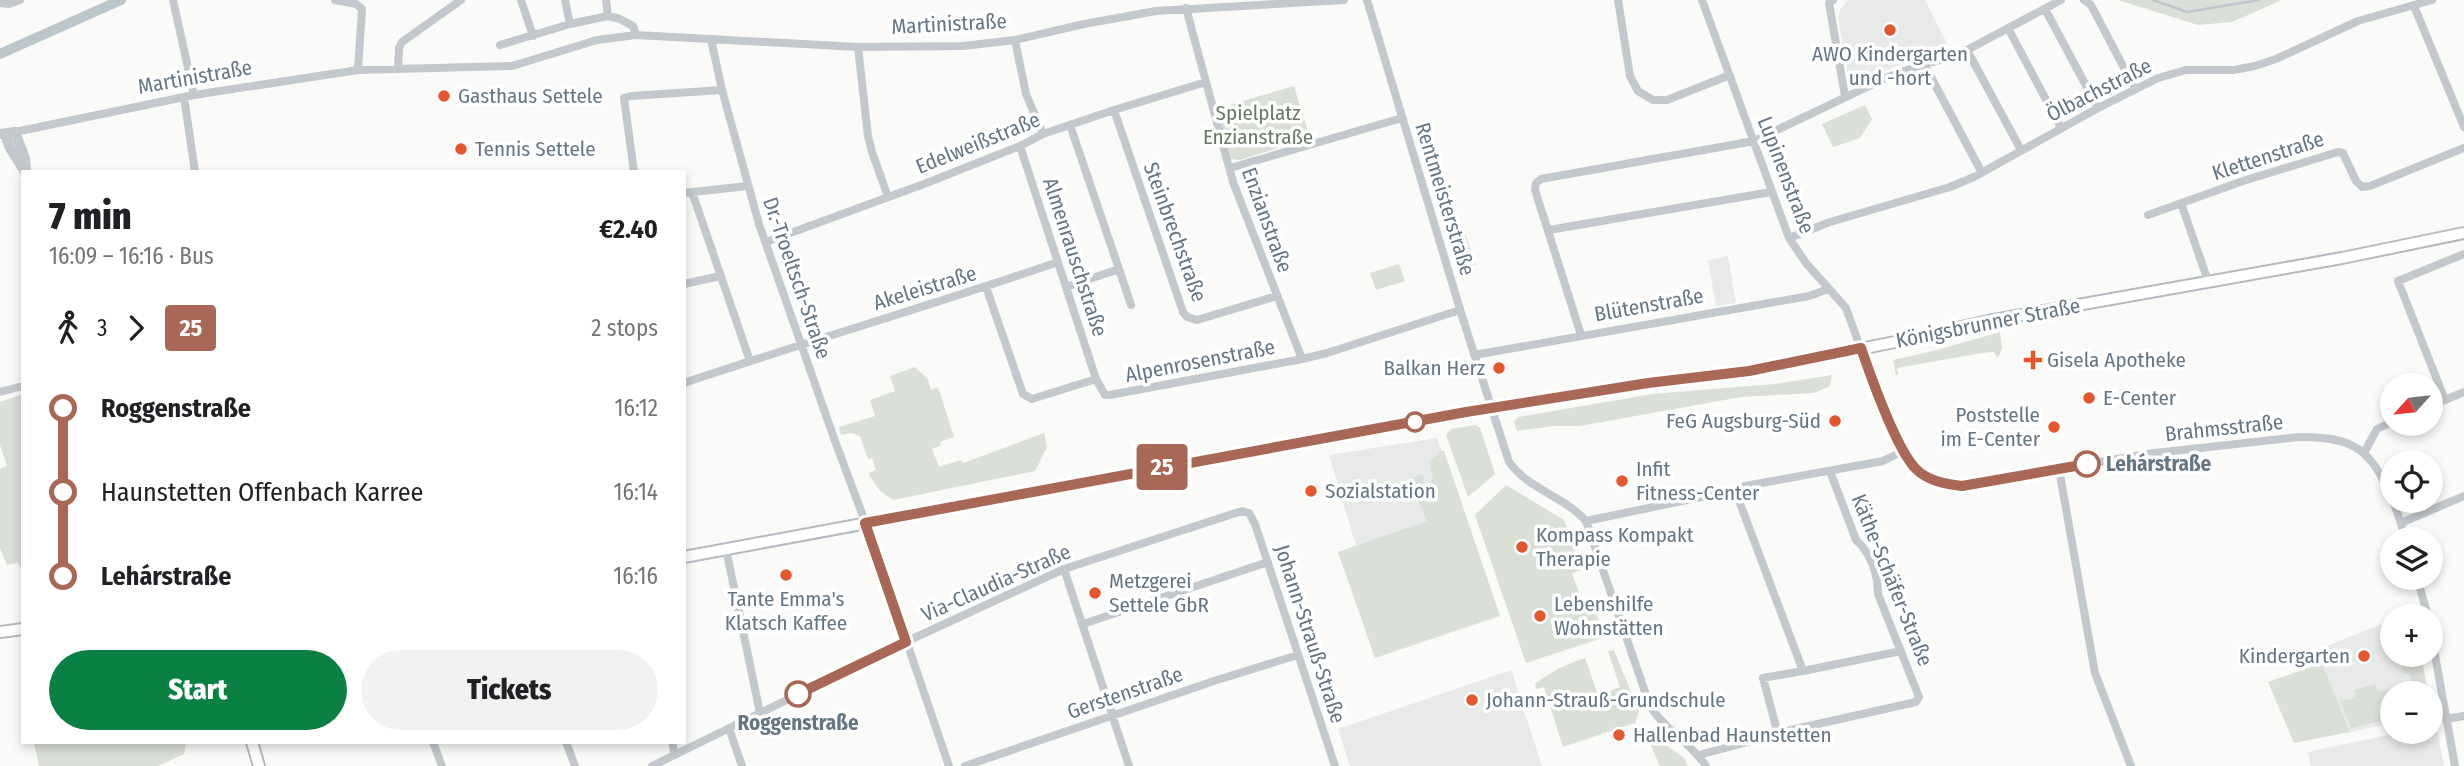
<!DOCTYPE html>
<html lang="en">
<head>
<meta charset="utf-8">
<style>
  :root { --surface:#fff; --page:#f2f2f2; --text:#202124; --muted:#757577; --accent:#0b8043 }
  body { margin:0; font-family:"Fira Sans Condensed",sans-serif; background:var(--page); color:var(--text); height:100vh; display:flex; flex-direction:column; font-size:26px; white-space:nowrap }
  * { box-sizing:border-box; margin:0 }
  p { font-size:23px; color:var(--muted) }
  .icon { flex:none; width:38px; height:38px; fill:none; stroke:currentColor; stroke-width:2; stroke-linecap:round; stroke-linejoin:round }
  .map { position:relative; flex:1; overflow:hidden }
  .drawer { position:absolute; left:21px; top:170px; width:665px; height:574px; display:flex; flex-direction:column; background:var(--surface); border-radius:0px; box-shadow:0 4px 10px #0003 }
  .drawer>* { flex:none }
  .badge { padding:0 14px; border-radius:5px; font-size:24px; line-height:46px }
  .needle { width:46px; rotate:243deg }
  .tools { position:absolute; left:2380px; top:373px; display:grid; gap:14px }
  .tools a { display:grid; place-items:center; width:63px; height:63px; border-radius:50%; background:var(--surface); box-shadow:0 4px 10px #0003; font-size:35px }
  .map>.badge { position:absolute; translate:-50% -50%; box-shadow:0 0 0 4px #fff }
  .legs { display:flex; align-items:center; gap:10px; height:77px; padding:0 28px; font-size:23px }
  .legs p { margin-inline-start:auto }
  .overview { display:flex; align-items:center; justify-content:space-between; height:119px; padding:0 28px }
  h1 { font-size:38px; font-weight:800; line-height:52px }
  .primary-button { display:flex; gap:14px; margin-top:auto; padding:14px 28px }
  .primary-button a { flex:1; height:80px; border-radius:42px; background:var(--accent); color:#fff; font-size:28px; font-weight:800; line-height:80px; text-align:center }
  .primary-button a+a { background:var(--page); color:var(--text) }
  ul { padding:0 28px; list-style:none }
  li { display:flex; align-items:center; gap:24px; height:84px; font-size:26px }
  li i { display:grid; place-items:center; width:10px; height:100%; margin:0 9px; background:currentColor }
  li i::after { content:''; width:18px; height:18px; margin:-9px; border:5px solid; border-radius:50%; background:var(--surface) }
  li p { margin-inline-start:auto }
  li:first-child i { background:linear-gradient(#0000 50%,currentColor 0) }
  li:last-child i { background:linear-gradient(currentColor 50%,#0000 0) }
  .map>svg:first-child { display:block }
</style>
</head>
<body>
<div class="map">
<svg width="2464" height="766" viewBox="0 0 2464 766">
  <rect width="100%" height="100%" fill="#fafaf8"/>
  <path fill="#e8e9e9" d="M1848 0H1925L1947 43V48L1945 51 1861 78 1848 75 1838 17 1840 10Z
    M1465 232 1476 265 1459 270 1449 239Z
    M1728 256 1736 303 1716 306 1708 260Z
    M1437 438 1462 509 1356 546 1329 455Z
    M2392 620V654L2421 655 2428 693H2392V723L2350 732 2322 663 2324 647Z
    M1511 670 1542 766H1350L1338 729Z
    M2436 724 2444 766H2311L2308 752 2402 732H2431V725Z"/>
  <path fill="#dadfd7" d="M2118 0H2282L2232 22 2198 25Z
    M1294 86 1310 138 1240 160 1231 159 1216 109Z
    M1865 105 1872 119 1860 138 1833 147 1822 124Z
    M1399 264 1405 281 1376 290 1370 273Z
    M2000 332 2002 348 1998 358 1994 352 1982 353 1897 368 1898 375H1896L1893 360 1937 350Z
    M915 367 928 379 931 390 938 387 954 437 940 442 941 445 932 449 939 467 961 460 963 463 1044 433 1047 447 1035 471 893 500 880 491 869 475V473L876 470 872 458 868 459 860 436 851 433 841 435 839 427 875 416 870 400 895 391 890 376Z
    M1832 375 1830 386 1814 393 1741 397 1580 426H1554L1517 431 1514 422 1518 417 1652 394 1775 384Z
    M23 394 21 462 23 573 18 563 7 565 0 548V469L7 466 0 445V402Z
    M1476 425 1480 428 1495 474 1468 497 1446 435 1451 429Z
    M1441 451H1444L1500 616 1375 658 1338 552 1427 521 1414 490V478L1420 474 1424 476 1423 484 1427 490 1431 489 1433 473 1430 469 1431 460Z
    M1506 485 1564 520 1581 567 1580 570 1572 574 1588 615 1596 613 1605 637 1526 663 1475 515Z
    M1614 650 1639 712 1635 723 1563 747 1544 687 1536 689 1535 684C1552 671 1564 665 1585 658L1598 695 1620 687 1608 651Z
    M2405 655H2421L2428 693H2392V719L2351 728 2340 701 2355 698 2354 690 2376 684 2378 691 2412 685 2410 673H2404L2401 658Z
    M2322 663 2350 732 2294 743 2268 682Z
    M1643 728 1684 758 1688 766H1660Z
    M34 743 186 742V743L184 754 158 766H39Z"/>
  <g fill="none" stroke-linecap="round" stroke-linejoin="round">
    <path stroke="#bbc7cb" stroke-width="2.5" d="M2153 0 2187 12 2259 0"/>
    <path stroke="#bbc7cb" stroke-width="10" d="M0 54 121 0"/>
    <g stroke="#b3babf" stroke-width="14">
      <path id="secondary" d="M684 557 1466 412 1648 383 1749 371 1895 342 1988 321 2342 258 2464 233
        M0 632 23 629
        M252 742 259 766"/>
    </g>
    <path stroke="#c3c8cc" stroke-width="8" d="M173 0 194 95
      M335 0 356 4 362 9 358 70
      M521 0 533 36
      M565 0 570 24
      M606 0 608 16
      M1367 0 1462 316 1509 462C1528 489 1565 497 1586 521L1650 706C1665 730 1691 743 1706 766
      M1618 0 1630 76 1638 91 1653 100H1667L1730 75
      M1702 0 1789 238 1806 263 1846 308 1871 377 1903 451 1916 469 1930 479 1946 484 1962 486 2146 454 2299 437C2354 436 2372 450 2392 500
      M1833 0 1829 3 1845 96
      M2084 0 2091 5 2135 89
      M0 3 9 4 20 0
      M2414 6 2464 127
      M1186 8 1233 182 1302 359
      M2045 9 2098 108
      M2008 28 2061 128
      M711 39 722 90 759 224 835 441 873 543 949 766
      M1015 40 1026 94 1043 134
      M500 45 570 24 608 16 620 19 633 26 636 35
      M858 47 868 136 872 152 888 197
      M1967 50 2061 0
      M1924 64 1982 173
      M398 69 399 48 402 42 461 0
      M184 97 195 172
      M1114 110 1183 312 1187 317 1197 320 1277 296
      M15 132 194 95 358 70 512 66 597 40 636 35 858 47 963 46 1015 40 1084 24 1156 11 1344 0
      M1020 146 1096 379
      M1230 168 1402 118
      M634 172 624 98 631 96 722 90
      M692 192 750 361
      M684 193 747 186
      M2181 203 2208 281
      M2148 215 2246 180 2338 152 2343 153 2356 181 2362 187 2370 186 2464 148
      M1549 230 1771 192
      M1789 238 1830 222 1950 187 1974 177 2098 108 2158 78 2186 70H2234L2255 66 2276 59 2358 21 2432 0
      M766 242 924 184 1020 146 1043 134 1114 110 1206 82
      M2464 254 2398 281 2445 400 2464 392
      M1119 269 1131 305
      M684 284 720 276
      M986 287 1023 394 1032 399 1096 379 1105 395H1110L1302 359 1327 353 1460 310
      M1066 287 1119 269 1070 125
      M1581 335 1535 190 1536 183 1541 179 1754 141 1888 77 1924 64 1956 56 1967 50 2021 150
      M1474 355 1809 296 1828 289
      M684 383C808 341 934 305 1058 262
      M0 392 23 386
      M2431 406 2445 400
      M2364 453 2377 429 2392 422
      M2059 469 2095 673 2131 766
      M1735 490 1803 671 1763 678 1778 734
      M2393 500 2406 539
      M1586 521 1735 490 1745 486 1883 461 1903 451
      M2401 523 2464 496
      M726 549 760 713
      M1064 569 1129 766
      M2417 578 2428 616
      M1083 624 1268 562
      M2431 633 2455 766
      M1803 671 1901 651
      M2446 719 2464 716
      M729 728 742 766
      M433 742 442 766
      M566 742 575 766
      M672 742 675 755
      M1699 755 1791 730 1916 702 1919 697 1878 594C1878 575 1871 553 1856 540L1830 471
      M652 766 901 644 1064 569 1242 511 1249 513 1255 524 1335 766
      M965 766 1217 680 1298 655"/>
    <path stroke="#c3c8cc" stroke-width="10" d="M0 134 15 132 25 158 26 172
      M5 134 10 148 25 172"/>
    <use href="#secondary" stroke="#fff" stroke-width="10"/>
  </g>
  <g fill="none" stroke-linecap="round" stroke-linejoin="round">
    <g stroke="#fff" stroke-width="16">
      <path id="line-1" d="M798 694 906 642 865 523 1466 412 1648 383 1749 371 1861 348C1871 377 1896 449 1916 469 1928 481 1945 484 1962 486L2087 464"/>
    </g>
    <use href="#line-1" stroke="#a96855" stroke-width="10"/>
  </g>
  <g fill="#e4572e" stroke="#fff" stroke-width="2.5">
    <circle cx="1890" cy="30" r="7"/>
    <circle cx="444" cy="96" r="7"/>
    <circle cx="461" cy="149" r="7"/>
    <path d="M2029.5 349.5h7v7h7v7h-7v7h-7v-7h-7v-7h7z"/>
    <circle cx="1499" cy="368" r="7"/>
    <circle cx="2089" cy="398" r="7"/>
    <circle cx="1835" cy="421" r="7"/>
    <circle cx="2054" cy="427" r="7"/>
    <circle cx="1622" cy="481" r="7"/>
    <circle cx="1311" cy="491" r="7"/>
    <circle cx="1522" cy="547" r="7"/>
    <circle cx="786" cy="575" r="7"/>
    <circle cx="1095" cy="593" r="7"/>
    <circle cx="1540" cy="616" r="7"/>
    <circle cx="2364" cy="656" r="7"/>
    <circle cx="1472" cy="700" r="7"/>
    <circle cx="1619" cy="735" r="7"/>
  </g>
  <g fill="#fff" stroke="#a96855" stroke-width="3.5">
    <circle cx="1415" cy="422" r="9"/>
    <circle cx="2087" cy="464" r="12"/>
    <circle cx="798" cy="694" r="12"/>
  </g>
  <g text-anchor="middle" stroke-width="7" stroke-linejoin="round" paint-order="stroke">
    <g font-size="21" fill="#657683" stroke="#fff">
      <text transform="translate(949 24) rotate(-3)" y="7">Martinistraße</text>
      <text transform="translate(195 77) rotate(-10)" y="7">Martinistraße</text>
      <text transform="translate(2099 90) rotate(-27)" y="7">Ölbachstraße</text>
      <text transform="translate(978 143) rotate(-22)" y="7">Edelweißstraße</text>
      <text transform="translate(2268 156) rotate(-18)" y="7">Klettenstraße</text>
      <text transform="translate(1786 175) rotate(69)" y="7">Lupinenstraße</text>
      <text transform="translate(1445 199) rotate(73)" y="7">Rentmeisterstraße</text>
      <text transform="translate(1267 220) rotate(70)" y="7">Enzianstraße</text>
      <text transform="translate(1175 232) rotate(70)" y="7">Steinbrechstraße</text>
      <text transform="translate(1075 257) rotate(72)" y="7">Almenrauschstraße</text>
      <text transform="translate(797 278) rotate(71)" y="7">Dr.-Troeltsch-Straße</text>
      <text transform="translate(925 288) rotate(-17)" y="7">Akeleistraße</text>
      <text transform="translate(1649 305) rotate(-10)" y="7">Blütenstraße</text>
      <text transform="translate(1988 323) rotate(-11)" y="7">Königsbrunner Straße</text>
      <text transform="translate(1200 361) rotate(-11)" y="7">Alpenrosenstraße</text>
      <text transform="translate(2224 428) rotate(-6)" y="7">Brahmsstraße</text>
      <text transform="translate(1892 580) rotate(68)" y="7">Käthe-Schäfer-Straße</text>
      <text transform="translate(996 583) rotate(-24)" y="7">Via-Claudia-Straße</text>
      <text transform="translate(1310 634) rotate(72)" y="7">Johann-Strauß-Straße</text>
      <text transform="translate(1125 693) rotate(-19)" y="7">Gerstenstraße</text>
    </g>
    <g font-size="21" fill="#657683" stroke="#fff" text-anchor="start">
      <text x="1890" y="61" text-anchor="middle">AWO Kindergarten<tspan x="1890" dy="24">und -hort</tspan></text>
      <text x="458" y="103">Gasthaus Settele</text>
      <text x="475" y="156">Tennis Settele</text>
      <text x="2047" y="367">Gisela Apotheke</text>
      <text x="1485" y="375" text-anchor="end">Balkan Herz</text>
      <text x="2103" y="405">E-Center</text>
      <text x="2040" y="422" text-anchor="end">Poststelle<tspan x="2040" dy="24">im E-Center</tspan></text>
      <text x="1821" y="428" text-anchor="end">FeG Augsburg-Süd</text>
      <text x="1636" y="476">Infit<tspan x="1636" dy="24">Fitness-Center</tspan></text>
      <text x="1325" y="498">Sozialstation</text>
      <text x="1536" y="542">Kompass Kompakt<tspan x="1536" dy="24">Therapie</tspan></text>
      <text x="1109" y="588">Metzgerei<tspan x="1109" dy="24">Settele GbR</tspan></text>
      <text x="786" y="606" text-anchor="middle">Tante Emma's<tspan x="786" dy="24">Klatsch Kaffee</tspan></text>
      <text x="1554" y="611">Lebenshilfe<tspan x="1554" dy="24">Wohnstätten</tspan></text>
      <text x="2350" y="663" text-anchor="end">Kindergarten</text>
      <text x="1486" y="707">Johann-Strauß-Grundschule</text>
      <text x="1633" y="742">Hallenbad Haunstetten</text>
    </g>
    <g font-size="21" fill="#687a64" stroke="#fff">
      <text x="1258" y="120">Spielplatz<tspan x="1258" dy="24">Enzianstraße</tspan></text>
    </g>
    <g font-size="21" font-weight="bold" fill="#657683" stroke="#fff" text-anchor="start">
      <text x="2106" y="471">Lehárstraße</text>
      <text x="798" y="730" text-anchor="middle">Roggenstraße</text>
    </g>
  </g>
</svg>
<div class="tools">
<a><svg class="needle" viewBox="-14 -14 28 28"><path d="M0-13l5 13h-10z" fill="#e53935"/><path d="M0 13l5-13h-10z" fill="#757577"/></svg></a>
<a><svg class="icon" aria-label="locate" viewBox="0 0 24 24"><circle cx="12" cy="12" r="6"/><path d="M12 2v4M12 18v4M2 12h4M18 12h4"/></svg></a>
<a><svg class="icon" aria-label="layers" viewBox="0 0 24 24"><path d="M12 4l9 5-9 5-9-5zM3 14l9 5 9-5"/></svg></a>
<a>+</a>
<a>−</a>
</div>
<b class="badge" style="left:1162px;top:467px;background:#a96855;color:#fff">25</b>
<section class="drawer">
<div class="overview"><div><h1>7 min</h1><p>16:09 – 16:16 · Bus</p></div><b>€2.40</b></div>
<div class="legs"><svg class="icon" aria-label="walk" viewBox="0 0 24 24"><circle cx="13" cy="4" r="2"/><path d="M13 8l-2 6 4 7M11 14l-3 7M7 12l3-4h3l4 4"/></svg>3<svg class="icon" aria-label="forward" viewBox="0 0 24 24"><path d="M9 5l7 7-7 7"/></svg><b class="badge" style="background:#a96855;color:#fff">25</b><p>2 stops</p></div>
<ul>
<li><i style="color:#a96855"></i><b>Roggenstraße</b><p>16:12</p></li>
<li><i style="color:#a96855"></i><span>Haunstetten Offenbach Karree</span><p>16:14</p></li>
<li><i style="color:#a96855"></i><b>Lehárstraße</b><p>16:16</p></li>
</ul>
<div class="primary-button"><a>Start</a><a>Tickets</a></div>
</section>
</div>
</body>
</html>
